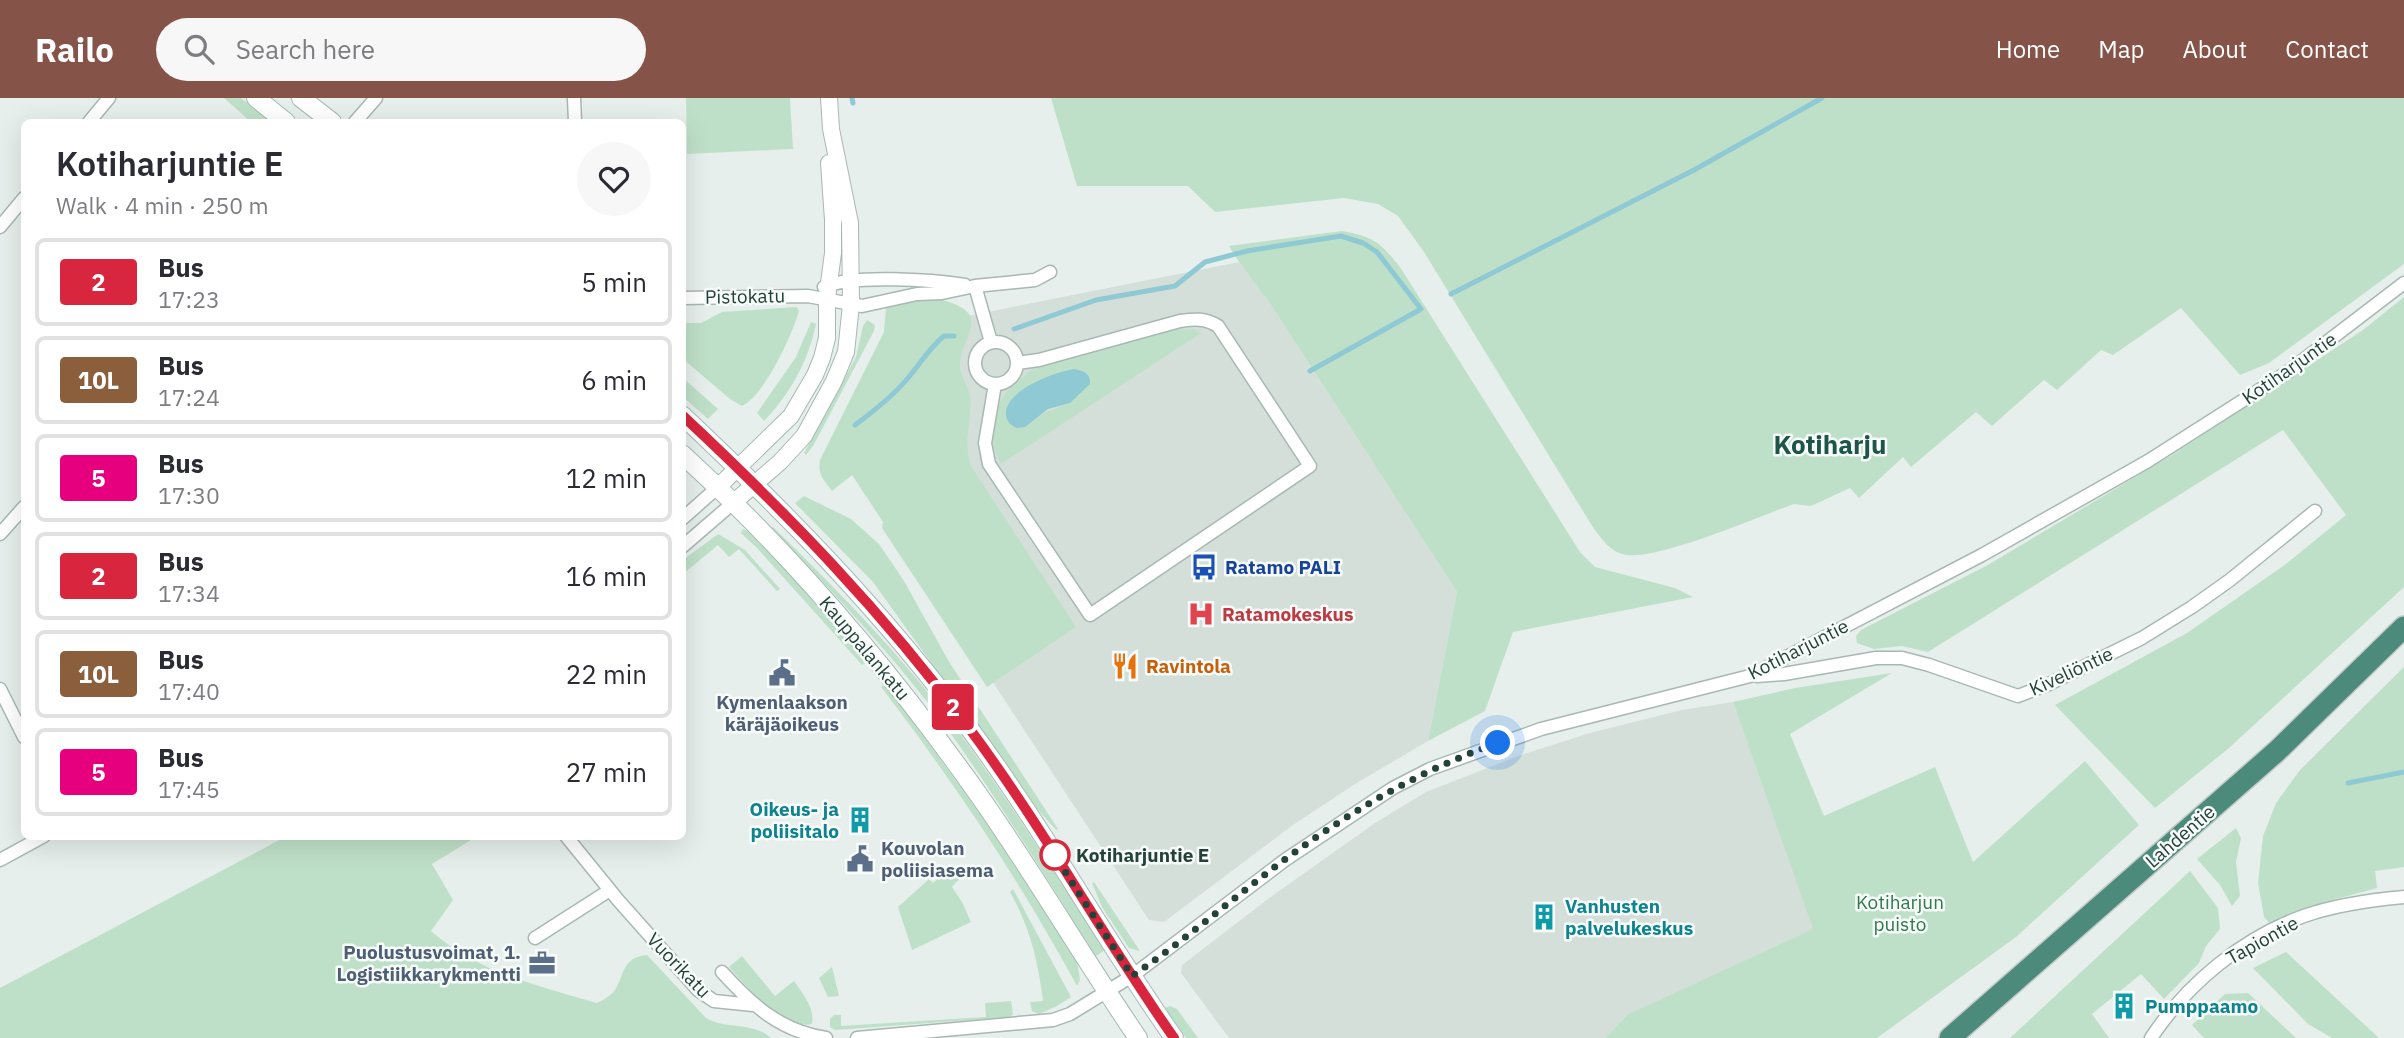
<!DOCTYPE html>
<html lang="en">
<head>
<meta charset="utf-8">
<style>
  :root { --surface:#fff; --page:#f7f7f7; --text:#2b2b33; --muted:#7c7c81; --line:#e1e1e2; --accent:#855347 }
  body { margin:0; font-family:"IBM Plex Sans",sans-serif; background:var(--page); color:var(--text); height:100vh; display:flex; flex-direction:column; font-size:26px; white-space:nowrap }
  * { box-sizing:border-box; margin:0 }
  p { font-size:23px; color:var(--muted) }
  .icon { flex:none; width:38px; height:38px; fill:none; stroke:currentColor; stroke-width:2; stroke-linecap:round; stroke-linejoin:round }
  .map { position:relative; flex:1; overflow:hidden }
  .side { position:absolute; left:21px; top:21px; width:665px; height:721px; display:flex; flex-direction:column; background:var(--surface); border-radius:10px; box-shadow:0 7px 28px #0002 }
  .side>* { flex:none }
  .badge { padding:0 14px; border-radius:5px; font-size:24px; line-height:46px }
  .you { position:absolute; width:35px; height:35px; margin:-18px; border:5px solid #fff; border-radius:50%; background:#1a73e8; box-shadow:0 0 0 10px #1a73e833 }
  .map>.badge { position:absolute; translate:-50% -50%; box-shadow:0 0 0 4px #fff }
  .round { display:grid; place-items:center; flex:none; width:74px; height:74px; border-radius:37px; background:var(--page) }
  .overview { display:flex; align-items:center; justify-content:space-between; height:119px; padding:0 35px }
  h1 { font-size:33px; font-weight:600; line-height:52px }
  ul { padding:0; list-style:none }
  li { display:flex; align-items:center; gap:21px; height:88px; margin:0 14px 10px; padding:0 21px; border:4px solid var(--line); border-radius:10px }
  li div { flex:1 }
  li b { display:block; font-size:26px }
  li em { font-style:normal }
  li .badge { min-width:77px; font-weight:700; text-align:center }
  header { display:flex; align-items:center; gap:42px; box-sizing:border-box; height:98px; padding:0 35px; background:var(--accent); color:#fff }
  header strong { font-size:33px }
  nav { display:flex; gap:38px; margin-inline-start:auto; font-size:24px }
  .search { width:490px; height:63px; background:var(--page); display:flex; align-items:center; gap:18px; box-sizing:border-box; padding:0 24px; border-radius:38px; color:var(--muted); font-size:26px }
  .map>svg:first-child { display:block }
</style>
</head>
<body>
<header>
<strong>Railo</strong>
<div class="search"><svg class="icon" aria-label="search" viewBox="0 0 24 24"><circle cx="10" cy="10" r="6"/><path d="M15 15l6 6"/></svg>Search here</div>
<nav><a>Home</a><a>Map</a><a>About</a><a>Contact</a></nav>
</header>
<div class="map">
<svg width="2404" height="940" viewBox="0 0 2404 940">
  <rect width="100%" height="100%" fill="#e6efeb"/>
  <path fill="#d4dfda" d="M1239 164 1271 207 1457 494 1428 643 1355 686 1293 727 1164 824 1149 822 843 356 922 227Z
    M1733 604 1814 831 1628 916 1605 940H1229L1181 875 1182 867 1268 801 1375 725 1426 694 1518 658 1590 635 1682 612Z"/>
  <path fill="#bfe0c8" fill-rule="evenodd" d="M224 0H241L271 24H251Z
    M686 0H790L793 51 687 56Z
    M1051 0H2404V166L2269 265 2240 277 2181 210 2113 257 2101 252 2057 292 2044 282 1992 328 1976 314 1911 369 1903 359 1859 400 1850 390 1811 408 1794 406C1757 419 1661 461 1627 457 1611 455 1603 442 1594 431L1424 154 1398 118 1378 106 1344 100 1215 114 1188 88H1077Z
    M1342 133C1374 139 1380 144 1400 169L1580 454 1595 469 1675 490 1693 499 1513 534 1485 613 1428 643 1457 494 1271 207 1239 164 1229 148Z
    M2404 199V489L2229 650 2155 710 2055 607 2187 535 2286 466 2346 417 2283 332 1928 554 1902 548 1874 551 1857 545 1856 538 1861 532 1986 468 2169 359 2363 232Z
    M939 201C996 216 961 235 960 267 960 278 968 287 970 298 973 324 962 342 971 368L1076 529 987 589 882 430 883 424 852 377 832 393C824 382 817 376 820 362L884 234 886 210 889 206Z
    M797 209 799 213C792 237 765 297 742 308L730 301 683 261V225H701L722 214Z
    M867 222 875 227 874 233 813 348 806 357 804 355 856 259 863 228Z
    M811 224 816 226C808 264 790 296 764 323L757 315 796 259Z
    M1194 231 1201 235 1001 366 994 352 992 336 998 308 1005 295 1031 272 1174 232ZM1063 273 1078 297C1064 311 1045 311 1030 325L1056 277Z
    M683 280 718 311 708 321 683 299Z
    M804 398 851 421 879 446 904 483 948 562 1058 731 1056 732 1032 705 873 484 795 405Z
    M773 429C826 481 879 534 926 592 991 672 1048 766 1105 852L1096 858C1046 780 998 701 944 626 892 556 831 492 771 430Z
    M743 431 756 438 866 564 862 567 757 450 741 435Z
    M718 436 745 452 780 491 777 493 739 451 729 459 718 447 683 476V462Z
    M2404 569V769L2375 773 2377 790 2318 806 2272 828 2264 819 2258 785 2263 738 2276 705 2300 672Z
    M1892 575 1790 636 1824 718 1935 669 1973 764 2085 663 2139 727 2016 839 1877 940H1605L1628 916 1813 831 1733 604 1795 590Z
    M885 586 993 733 1077 863 1080 882 1077 888C1020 783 954 684 881 589Z
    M2236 730 2241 740 2236 764 2240 798 2232 808 2220 787 2197 761Z
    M287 738 476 739 432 766 453 802 431 833C479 875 537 887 597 905 603 902 612 897 615 892 624 878 622 859 647 857L706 920C727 932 751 923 771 940H0V890Z
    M953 768 961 779 952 789 962 804 971 824 912 852 898 809 929 781 933 785Z
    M2190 773 2218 810 2220 831 2206 848 2199 865 2164 901 2141 876 2092 916 2109 940H2010Z
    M1094 784 1140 853 1129 850 1102 809 1092 785Z
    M1013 791 1071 899 1057 908 1039 916 1032 913 1030 904 1043 903C1038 863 1030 829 1010 794Z
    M2286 854 2379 940H2332L2308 926 2253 870Z
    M742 858 775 898 794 883C803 896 815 910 812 926 785 933 745 887 729 869Z
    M832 869 839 898 828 899 819 880Z
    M2248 895 2296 940H2204L2192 927 2225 896Z
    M1011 903 1013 916 1010 919 835 932 830 929V921L834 917H841V928L986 919 985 905Z
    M1170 908 1177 911 1198 940H1186L1165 910Z"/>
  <path fill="#8ec9d4" d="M1074 271C1083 273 1091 275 1090 286L1070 305 1048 311 1025 329 1017 330C1010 327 1005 322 1006 313 1009 291 1055 274 1074 271Z"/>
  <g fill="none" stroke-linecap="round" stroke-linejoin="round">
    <path stroke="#8ec9d4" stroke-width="5" d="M852 0 853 5
      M1451 196 1694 72 1822 0
      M1014 231 1096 202 1175 188 1205 164 1247 153 1341 138 1363 145 1377 154 1421 211 1310 273
      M855 327C874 313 893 298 908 280 921 265 929 250 944 238H954
      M2348 685 2404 674"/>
    <g stroke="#a8b8b2" stroke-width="15">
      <path id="minor" d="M574 0 575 24
        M89 24 109 0
        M355 24 376 0
        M0 129 24 100
        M975 188 991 244
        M824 189C853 176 933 182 965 187
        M682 200 808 198 862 208 917 196 942 195 975 188 1035 182 1050 174
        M975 265a21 21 0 1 1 42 0a21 21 0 1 1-42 0Z
        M995 286 985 345 989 366 1090 517 1310 368 1218 228C1205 220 1195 221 1180 223L1039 262 1017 265
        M682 421 718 389
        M0 436 24 409
        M682 449 733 405
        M1757 578 1784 576 1876 560H1902L1929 567 2018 598 2049 586 2142 540 2192 509 2230 482 2315 413
        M0 591 24 639
        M566 738 618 802 698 892 714 903 753 907
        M0 762 44 738
        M535 840 610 792
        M722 874C752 907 780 933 826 940
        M857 940 1053 922 1070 916 1132 878 1285 762 1393 690 1430 671 1541 631 1750 578 1982 457 2148 363 2289 273 2404 185
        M2151 940C2187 886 2242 840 2304 818 2335 807 2371 802 2404 799"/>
    </g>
    <g stroke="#a8b8b2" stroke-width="18">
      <path id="tertiary" d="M718 389 791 318 815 277 822 260 827 240V200L833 155V122L829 65
        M733 405 780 364 804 338 834 283 846 254 851 207 850 125 831 31 829 0"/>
    </g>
    <g stroke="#a4bbb3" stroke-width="20">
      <path id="secondary" d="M256 0 286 24
        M301 0 332 24
        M682 317C787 416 883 514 969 630 1043 730 1103 839 1174 940
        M682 356C794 458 891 573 978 696 1034 775 1083 860 1138 940"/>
    </g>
    <g stroke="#c2cac8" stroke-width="24">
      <path id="trunk" d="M1950 940 2277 653 2404 529"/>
    </g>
    <use href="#minor" stroke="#fff" stroke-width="12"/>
    <use href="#tertiary" stroke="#fff" stroke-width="16"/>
    <use href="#secondary" stroke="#fff" stroke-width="18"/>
    <use href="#trunk" stroke="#4c8a7c" stroke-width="21"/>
  </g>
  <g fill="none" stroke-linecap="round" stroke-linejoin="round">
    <g stroke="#fff" stroke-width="16">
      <path id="line" d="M682 317C788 416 882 513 969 630 1043 729 1103 839 1174 940"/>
    </g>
    <use href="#line" stroke="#d7263d" stroke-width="10"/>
    <path stroke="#24423a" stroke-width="7" stroke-dasharray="0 12.6" d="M1055 757 1050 750 1132 878C1185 842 1233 800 1284 762 1351 713 1420 672 1498 645"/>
  </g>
  <defs>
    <g id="bus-bare" transform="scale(2.1)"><path d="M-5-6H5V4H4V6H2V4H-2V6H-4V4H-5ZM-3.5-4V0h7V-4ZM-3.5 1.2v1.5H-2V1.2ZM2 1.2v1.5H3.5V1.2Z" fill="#1a4fb4" stroke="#f7fbf9" stroke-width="2.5" paint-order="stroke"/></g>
    <g id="hospital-bare" transform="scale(2.1)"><path d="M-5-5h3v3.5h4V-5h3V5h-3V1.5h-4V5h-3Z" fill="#e0444e" stroke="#f7fbf9" stroke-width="2.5" paint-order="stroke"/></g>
    <g id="restaurant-bare" transform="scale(2.1)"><path d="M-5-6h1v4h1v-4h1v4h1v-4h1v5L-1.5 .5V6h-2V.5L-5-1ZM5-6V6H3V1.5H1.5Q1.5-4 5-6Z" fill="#e8710a" stroke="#f7fbf9" stroke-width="2.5" paint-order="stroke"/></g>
    <g id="civic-bare" transform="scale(2.1)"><path d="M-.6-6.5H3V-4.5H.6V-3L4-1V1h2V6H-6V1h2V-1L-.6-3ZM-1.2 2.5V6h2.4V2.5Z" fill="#5c6f8a" stroke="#f7fbf9" stroke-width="2.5" paint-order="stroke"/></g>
    <g id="building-bare" transform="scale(2.1)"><path d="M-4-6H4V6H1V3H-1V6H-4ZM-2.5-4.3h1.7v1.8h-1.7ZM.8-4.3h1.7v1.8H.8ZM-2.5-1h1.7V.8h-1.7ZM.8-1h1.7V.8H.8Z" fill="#0f9aa8" stroke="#f7fbf9" stroke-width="2.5" paint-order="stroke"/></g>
    <g id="office-bare" transform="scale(2.1)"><path d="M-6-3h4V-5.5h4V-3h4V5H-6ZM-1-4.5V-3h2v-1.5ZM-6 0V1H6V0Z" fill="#5c6f8a" stroke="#f7fbf9" stroke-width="2.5" paint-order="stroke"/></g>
  </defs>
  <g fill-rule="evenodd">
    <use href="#bus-bare" x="1204" y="469"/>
    <use href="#hospital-bare" x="1201" y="516"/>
    <use href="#restaurant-bare" x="1125" y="568"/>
    <use href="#civic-bare" x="782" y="575"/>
    <use href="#building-bare" x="860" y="722"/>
    <use href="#civic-bare" x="860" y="761"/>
    <use href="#building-bare" x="1544" y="819"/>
    <use href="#office-bare" x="542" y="865"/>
    <use href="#building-bare" x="2124" y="908"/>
  </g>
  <circle fill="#fff" stroke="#d7263d" stroke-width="3.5" cx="1055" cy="757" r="14"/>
  <g text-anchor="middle" stroke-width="5" stroke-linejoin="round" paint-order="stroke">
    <g font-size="19" fill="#24423a" stroke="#f7fbf9">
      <text transform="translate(745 198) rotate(-1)" y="7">Pistokatu</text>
      <text transform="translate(2289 270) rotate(-35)" y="7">Kotiharjuntie</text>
      <text transform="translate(865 550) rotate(50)" y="7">Kauppalankatu</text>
      <text transform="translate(1798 551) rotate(-27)" y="7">Kotiharjuntie</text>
      <text transform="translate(2071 573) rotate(-25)" y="7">Kiveliöntie</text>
      <text transform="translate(2180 738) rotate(-41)" y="7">Lahdentie</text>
      <text transform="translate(2262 842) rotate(-29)" y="7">Tapiontie</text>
      <text transform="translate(679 867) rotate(46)" y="7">Vuorikatu</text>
    </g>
    <g font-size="19" font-weight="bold" fill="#164399" stroke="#f7fbf9" text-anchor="start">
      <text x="1225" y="476">Ratamo PALI</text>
    </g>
    <g font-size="19" font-weight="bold" fill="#be3a42" stroke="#f7fbf9" text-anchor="start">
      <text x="1222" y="523">Ratamokeskus</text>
    </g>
    <g font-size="19" font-weight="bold" fill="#c56008" stroke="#f7fbf9" text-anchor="start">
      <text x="1146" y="575">Ravintola</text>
    </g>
    <g font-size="19" font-weight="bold" fill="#4e5e75" stroke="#f7fbf9">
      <text x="782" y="611">Kymenlaakson<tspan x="782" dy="22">käräjäoikeus</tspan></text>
      <text x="881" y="757" text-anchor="start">Kouvolan<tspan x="881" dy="22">poliisiasema</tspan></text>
      <text x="521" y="861" text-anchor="end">Puolustusvoimat, 1.<tspan x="521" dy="22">Logistiikkarykmentti</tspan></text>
    </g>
    <g font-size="19" font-weight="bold" fill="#0d838f" stroke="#f7fbf9" text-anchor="start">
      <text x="839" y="718" text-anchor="end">Oikeus- ja<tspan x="839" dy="22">poliisitalo</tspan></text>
      <text x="1565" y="815">Vanhusten<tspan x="1565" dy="22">palvelukeskus</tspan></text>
      <text x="2145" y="915">Pumppaamo</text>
    </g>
    <g font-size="19" font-weight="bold" fill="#24423a" stroke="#f7fbf9" text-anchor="start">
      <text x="1076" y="764">Kotiharjuntie E</text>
    </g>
    <g font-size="19" fill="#2d7a4b" stroke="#f7fbf9">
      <text x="1900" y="811">Kotiharjun<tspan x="1900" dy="22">puisto</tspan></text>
    </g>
    <g font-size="26" font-weight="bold" fill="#1f5548" stroke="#f7fbf9">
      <text x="1830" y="356">Kotiharju</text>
    </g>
  </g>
</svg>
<div class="you" style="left:1498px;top:645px"></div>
<b class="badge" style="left:953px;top:609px;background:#d7263d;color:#fff">2</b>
<section class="side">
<div class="overview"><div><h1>Kotiharjuntie E</h1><p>Walk · 4 min · 250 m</p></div><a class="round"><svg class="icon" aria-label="heart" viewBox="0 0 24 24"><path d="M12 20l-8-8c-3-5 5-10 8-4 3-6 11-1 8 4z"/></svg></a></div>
<ul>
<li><span class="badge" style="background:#d7263d;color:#fff">2</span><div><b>Bus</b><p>17:23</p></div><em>5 min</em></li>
<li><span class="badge" style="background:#8b5e3c;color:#fff">10L</span><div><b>Bus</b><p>17:24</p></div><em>6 min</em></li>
<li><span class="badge" style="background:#e6007e;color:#fff">5</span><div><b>Bus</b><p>17:30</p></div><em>12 min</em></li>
<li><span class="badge" style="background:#d7263d;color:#fff">2</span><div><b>Bus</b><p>17:34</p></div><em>16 min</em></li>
<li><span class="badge" style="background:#8b5e3c;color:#fff">10L</span><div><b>Bus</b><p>17:40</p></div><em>22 min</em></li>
<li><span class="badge" style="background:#e6007e;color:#fff">5</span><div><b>Bus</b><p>17:45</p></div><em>27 min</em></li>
</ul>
</section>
</div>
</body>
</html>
